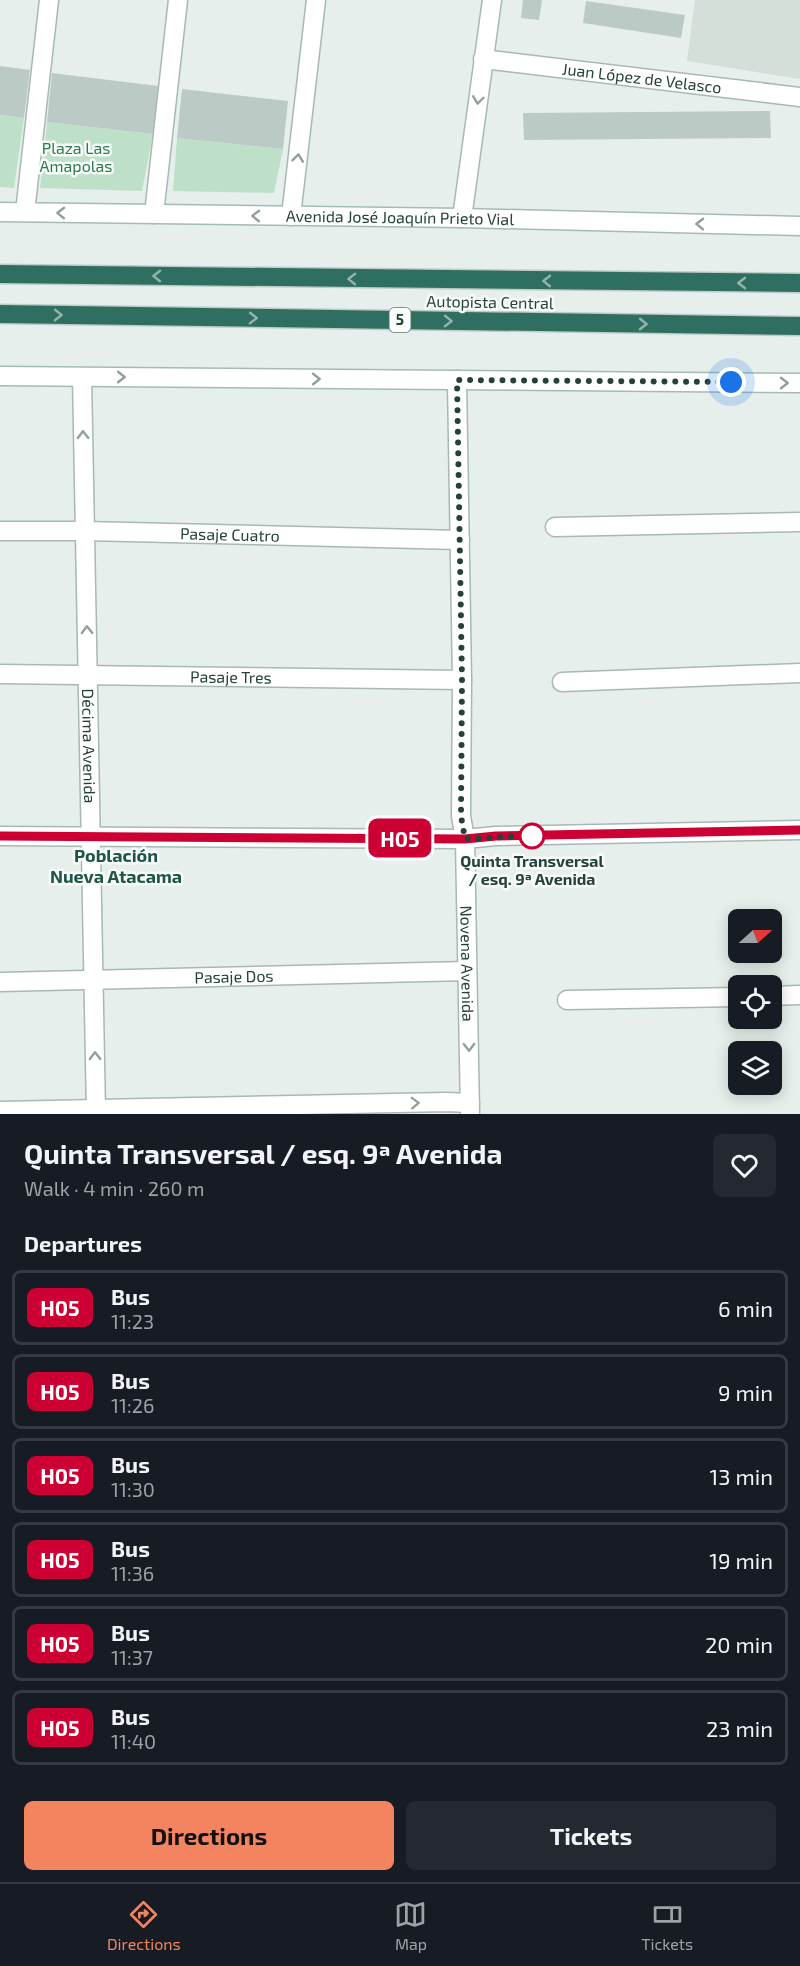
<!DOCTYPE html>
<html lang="en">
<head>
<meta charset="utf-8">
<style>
  :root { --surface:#171b24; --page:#242831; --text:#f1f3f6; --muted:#9ea1a6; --line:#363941; --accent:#f4845f }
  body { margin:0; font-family:"Exo 2",sans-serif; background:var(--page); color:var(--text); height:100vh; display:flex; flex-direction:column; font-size:22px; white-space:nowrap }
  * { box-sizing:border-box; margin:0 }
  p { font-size:20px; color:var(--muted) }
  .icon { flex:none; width:33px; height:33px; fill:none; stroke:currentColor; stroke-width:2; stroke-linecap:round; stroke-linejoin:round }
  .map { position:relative; height:1114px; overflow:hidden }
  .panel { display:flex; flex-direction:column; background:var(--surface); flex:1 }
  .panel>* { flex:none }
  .badge { padding:0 12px; border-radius:9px; font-size:21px; line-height:39px }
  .needle { width:39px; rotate:69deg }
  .fabs { position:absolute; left:728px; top:909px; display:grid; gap:12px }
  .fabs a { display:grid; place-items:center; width:54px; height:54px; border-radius:9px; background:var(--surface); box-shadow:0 3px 15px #0003; font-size:30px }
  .you { position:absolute; width:30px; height:30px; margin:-15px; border:4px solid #fff; border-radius:50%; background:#1a73e8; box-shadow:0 0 0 9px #1a73e833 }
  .map>.badge { position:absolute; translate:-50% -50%; box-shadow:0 0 0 3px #fff }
  h2 { padding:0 24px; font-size:22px; line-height:54px }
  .round { display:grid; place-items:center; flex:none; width:63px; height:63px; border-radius:9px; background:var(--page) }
  .overview { display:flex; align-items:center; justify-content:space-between; height:102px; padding:0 24px }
  h1 { font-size:28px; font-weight:700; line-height:45px }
  .action { display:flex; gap:12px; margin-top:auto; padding:12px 24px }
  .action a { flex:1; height:69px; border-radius:9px; background:var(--accent); color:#111; font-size:24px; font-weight:700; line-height:69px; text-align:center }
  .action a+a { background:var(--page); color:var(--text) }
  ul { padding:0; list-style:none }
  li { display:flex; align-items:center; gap:18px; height:75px; margin:0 12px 9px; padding:0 12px; border:3px solid var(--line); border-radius:9px }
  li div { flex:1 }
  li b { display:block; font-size:22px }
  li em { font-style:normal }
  li .badge { min-width:66px; font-weight:700; text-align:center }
  .menu { display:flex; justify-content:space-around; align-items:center; height:84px; border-top:2px solid var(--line); background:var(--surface); font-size:16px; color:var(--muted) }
  .menu a { display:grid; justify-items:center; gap:3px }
  .menu .on { color:var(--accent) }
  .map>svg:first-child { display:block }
</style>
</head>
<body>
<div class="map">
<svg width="800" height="1114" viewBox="0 0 800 1114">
  <rect width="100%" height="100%" fill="#e6efeb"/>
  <path fill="#d4dfda" d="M695 0H800V79L687 61Z"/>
  <path fill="#bfe0c8" d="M0 115 24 118 14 188 0 187Z
    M47 122 153 134 142 191 40 188Z
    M177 138 283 149 274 193 173 191Z"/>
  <path fill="#bbcac4" d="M523 0H542L539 20 521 18Z
    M586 1 685 15 681 38 583 23Z
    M0 66 30 70 24 118 0 115Z
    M52 73 158 86 153 134 47 122Z
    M182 89 288 101 283 149 177 138Z
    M770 111 771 138 524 140 523 113Z"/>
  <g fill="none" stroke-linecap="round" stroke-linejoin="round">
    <g stroke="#a8b8b2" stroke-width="21">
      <g id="street">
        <path id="s1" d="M483 59 800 97"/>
        <path d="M25 212 49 0"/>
        <path d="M154 214 178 0"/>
        <path d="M291 216 316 0"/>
        <path d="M462 218 492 0"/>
        <path id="s2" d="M82 377 96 1114"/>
        <path id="s3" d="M457 380 462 680 461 816 465 839 470 1114"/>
        <path d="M555 527 800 522"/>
        <path id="s4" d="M0 531H85L460 540"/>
        <path id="s5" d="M0 674 462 680"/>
        <path d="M562 682 800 673"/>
        <path d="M0 836 465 839 496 836 800 830"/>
        <path id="s6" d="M0 982 467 971"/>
        <path d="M771 996 800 995"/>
        <path d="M567 1000 738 997"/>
        <path d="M0 1111 446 1102 470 1103"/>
      </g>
    </g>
    <g stroke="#a4bbb3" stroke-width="21">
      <g id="secondary">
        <path id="s7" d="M0 212 462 218 800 226"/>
        <path d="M0 376 800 383"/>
      </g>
    </g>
    <g stroke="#c2cac8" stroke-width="21">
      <path id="highway" d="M0 274 800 283
        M0 314 800 326"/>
    </g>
    <use href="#street" stroke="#fff" stroke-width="18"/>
    <use href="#secondary" stroke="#fff" stroke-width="18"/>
    <use href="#highway" stroke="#2f6f62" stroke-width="18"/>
  </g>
  <defs><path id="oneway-chevron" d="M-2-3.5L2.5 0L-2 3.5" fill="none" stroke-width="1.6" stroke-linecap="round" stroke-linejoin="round" transform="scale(1.5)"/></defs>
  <g stroke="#92a09c">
    <use href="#oneway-chevron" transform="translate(478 100) rotate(98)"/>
    <use href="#oneway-chevron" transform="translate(298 158) rotate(-83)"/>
    <use href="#oneway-chevron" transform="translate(61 213) rotate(-179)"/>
    <use href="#oneway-chevron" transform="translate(256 216) rotate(-179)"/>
    <use href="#oneway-chevron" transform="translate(700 224) rotate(-179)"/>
    <use href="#oneway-chevron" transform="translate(121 377)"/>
    <use href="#oneway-chevron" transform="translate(316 379)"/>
    <use href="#oneway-chevron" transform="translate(784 383)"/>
    <use href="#oneway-chevron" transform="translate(83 435) rotate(-91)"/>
    <use href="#oneway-chevron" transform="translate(87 630) rotate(-91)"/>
    <use href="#oneway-chevron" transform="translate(469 1047) rotate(89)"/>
    <use href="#oneway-chevron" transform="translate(95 1056) rotate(-91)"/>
    <use href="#oneway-chevron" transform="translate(415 1103) rotate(-2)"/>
  </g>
  <g stroke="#93b5ae">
    <use href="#oneway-chevron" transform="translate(157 276) rotate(-179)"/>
    <use href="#oneway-chevron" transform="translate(352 279) rotate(-179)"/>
    <use href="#oneway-chevron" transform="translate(547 281) rotate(-179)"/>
    <use href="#oneway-chevron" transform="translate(742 283) rotate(-180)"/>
    <use href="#oneway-chevron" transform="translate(58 315) rotate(1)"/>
    <use href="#oneway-chevron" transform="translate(253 318) rotate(1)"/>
    <use href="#oneway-chevron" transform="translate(448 321) rotate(1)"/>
    <use href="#oneway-chevron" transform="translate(643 324) rotate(1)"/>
  </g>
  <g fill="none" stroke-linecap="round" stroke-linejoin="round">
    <g stroke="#fff" stroke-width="14">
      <path id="line" d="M0 836 465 839 496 836 800 830"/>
    </g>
    <use href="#line" stroke="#c03" stroke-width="9"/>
    <path stroke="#24423a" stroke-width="6" stroke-dasharray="0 10.8" d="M532 836 543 835 465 839 461 816 462 680 457 380 731 382"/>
  </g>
  <circle fill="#fff" stroke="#c03" stroke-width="3" cx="532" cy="836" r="12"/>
  <g text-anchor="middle" stroke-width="5" stroke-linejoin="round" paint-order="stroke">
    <rect fill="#f7fbf9" stroke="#637a73" stroke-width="1.5" x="389.5" y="308" width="21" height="24" rx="4.5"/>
    <g font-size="15" font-weight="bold" fill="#24423a">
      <text x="400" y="325">5</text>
    </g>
    <g font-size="16" fill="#24423a" stroke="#f7fbf9">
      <text dy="6" stroke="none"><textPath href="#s1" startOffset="160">Juan López de Velasco</textPath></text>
      <text dy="6" stroke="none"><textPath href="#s7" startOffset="400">Avenida José Joaquín Prieto Vial</textPath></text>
      <text transform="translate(490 302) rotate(1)" y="6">Autopista Central</text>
      <text dy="6" stroke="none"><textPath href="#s4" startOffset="230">Pasaje Cuatro</textPath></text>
      <text dy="6" stroke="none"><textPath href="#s5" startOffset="231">Pasaje Tres</textPath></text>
      <text dy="6" stroke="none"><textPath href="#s2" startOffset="369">Décima Avenida</textPath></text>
      <text dy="6" stroke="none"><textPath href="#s3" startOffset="584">Novena Avenida</textPath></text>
      <text dy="6" stroke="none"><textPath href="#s6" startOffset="234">Pasaje Dos</textPath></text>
    </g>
    <g font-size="16" fill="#2d7a4b" stroke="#f7fbf9">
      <text x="76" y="154">Plaza Las<tspan x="76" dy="18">Amapolas</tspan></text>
    </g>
    <g font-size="16" font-weight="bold" fill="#24423a" stroke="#f7fbf9">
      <text x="532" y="867">Quinta Transversal<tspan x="532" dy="18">/ esq. 9ª Avenida</tspan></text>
    </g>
    <g font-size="18" font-weight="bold" fill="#1f5548" stroke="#f7fbf9">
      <text x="116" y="862">Población<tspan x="116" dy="21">Nueva Atacama</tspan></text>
    </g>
  </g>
</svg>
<div class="fabs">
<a><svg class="needle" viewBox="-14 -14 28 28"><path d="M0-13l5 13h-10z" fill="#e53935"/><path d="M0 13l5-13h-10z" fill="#9ea1a6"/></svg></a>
<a><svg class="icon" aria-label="locate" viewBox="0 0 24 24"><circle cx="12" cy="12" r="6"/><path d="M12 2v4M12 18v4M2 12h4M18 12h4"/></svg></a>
<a><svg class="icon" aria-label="layers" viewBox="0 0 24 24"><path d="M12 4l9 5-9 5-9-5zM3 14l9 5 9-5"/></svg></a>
</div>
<div class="you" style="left:731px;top:382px"></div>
<b class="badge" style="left:400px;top:838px;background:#c03;color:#fff">H05</b>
</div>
<section class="panel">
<div class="overview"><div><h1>Quinta Transversal / esq. 9ª Avenida</h1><p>Walk · 4 min · 260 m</p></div><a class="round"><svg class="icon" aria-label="heart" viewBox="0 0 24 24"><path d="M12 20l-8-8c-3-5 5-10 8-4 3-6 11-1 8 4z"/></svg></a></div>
<h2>Departures</h2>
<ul>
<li><span class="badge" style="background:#c03;color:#fff">H05</span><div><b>Bus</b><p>11:23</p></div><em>6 min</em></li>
<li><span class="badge" style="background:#c03;color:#fff">H05</span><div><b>Bus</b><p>11:26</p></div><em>9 min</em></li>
<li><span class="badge" style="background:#c03;color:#fff">H05</span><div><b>Bus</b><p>11:30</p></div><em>13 min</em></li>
<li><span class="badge" style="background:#c03;color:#fff">H05</span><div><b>Bus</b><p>11:36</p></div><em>19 min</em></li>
<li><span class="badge" style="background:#c03;color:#fff">H05</span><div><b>Bus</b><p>11:37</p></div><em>20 min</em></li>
<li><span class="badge" style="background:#c03;color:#fff">H05</span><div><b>Bus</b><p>11:40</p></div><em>23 min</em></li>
</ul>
<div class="action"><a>Directions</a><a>Tickets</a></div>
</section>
<nav class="menu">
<a class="on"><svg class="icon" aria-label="directions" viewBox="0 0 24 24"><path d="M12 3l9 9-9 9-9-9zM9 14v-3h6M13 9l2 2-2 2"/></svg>Directions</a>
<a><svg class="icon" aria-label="map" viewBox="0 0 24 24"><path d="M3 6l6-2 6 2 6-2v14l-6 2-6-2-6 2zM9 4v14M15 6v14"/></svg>Map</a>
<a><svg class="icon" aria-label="tickets" viewBox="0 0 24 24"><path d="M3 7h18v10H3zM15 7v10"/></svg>Tickets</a>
</nav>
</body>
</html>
